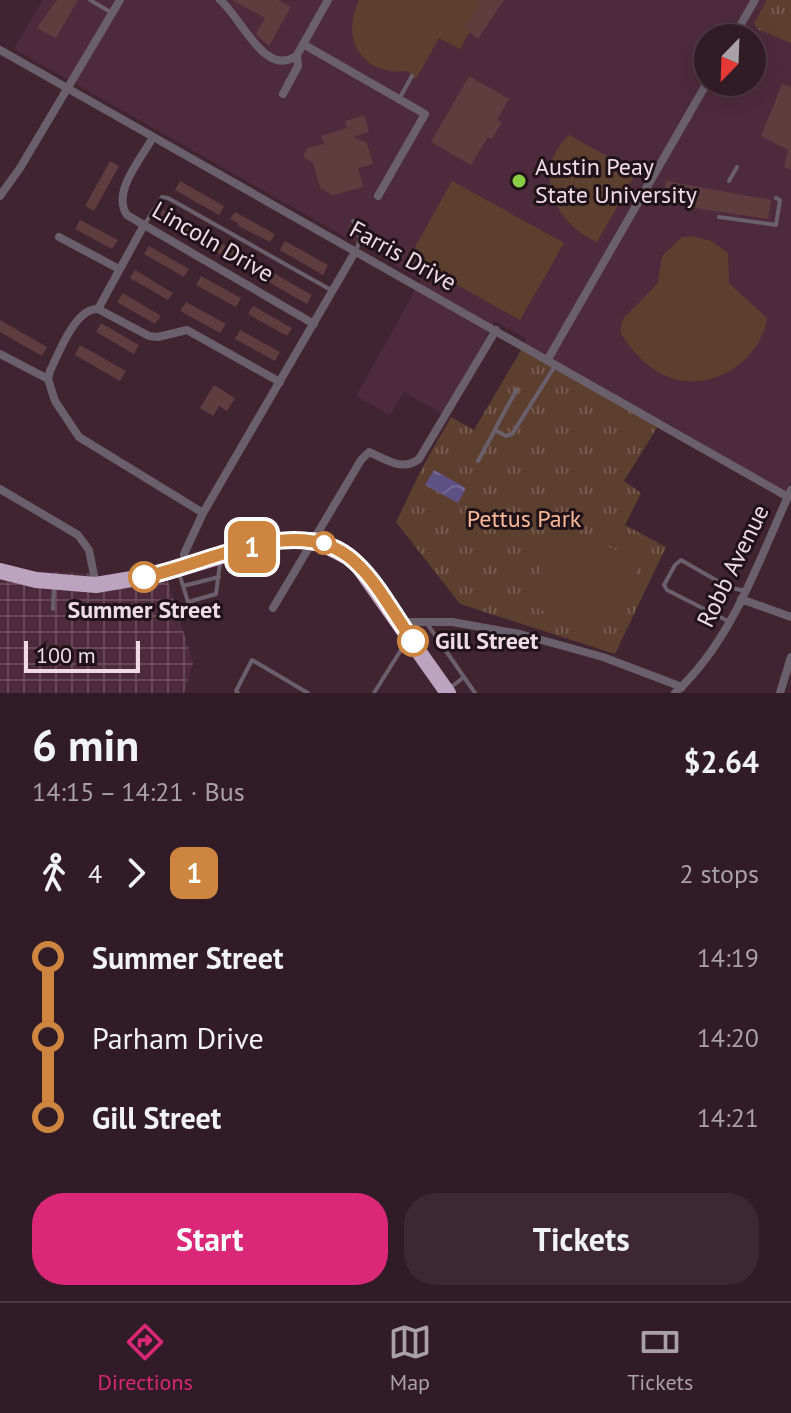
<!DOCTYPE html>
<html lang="en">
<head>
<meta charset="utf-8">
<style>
  :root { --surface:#311b26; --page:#3d2832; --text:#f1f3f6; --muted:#a8a1a7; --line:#4c3943; --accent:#db2777 }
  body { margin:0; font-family:"PT Sans",sans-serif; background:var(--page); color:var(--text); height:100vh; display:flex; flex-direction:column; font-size:30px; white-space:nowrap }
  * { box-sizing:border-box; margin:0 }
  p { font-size:26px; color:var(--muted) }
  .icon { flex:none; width:44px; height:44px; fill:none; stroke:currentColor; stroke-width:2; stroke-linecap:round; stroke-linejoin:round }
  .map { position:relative; height:693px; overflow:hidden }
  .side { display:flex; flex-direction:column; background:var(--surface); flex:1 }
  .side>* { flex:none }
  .badge { padding:0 16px; border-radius:12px; font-size:28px; line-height:52px }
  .needle { width:52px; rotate:203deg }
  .fabs { position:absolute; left:694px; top:24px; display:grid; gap:16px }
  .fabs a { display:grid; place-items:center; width:72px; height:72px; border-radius:50%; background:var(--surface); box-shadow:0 8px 32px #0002,0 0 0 2px var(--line); font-size:40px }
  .scale { position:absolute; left:24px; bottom:20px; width:116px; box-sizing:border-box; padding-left:8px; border:4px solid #efdbe3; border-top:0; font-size:22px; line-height:28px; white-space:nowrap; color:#efdbe3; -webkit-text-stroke:6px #1f1218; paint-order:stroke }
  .map>.badge { position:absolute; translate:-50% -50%; box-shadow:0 0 0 4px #fff }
  .legs { display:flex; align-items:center; gap:12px; height:88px; padding:0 32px; font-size:26px }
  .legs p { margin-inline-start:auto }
  .overview { display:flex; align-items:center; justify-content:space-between; height:136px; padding:0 32px }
  h1 { font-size:44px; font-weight:700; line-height:60px }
  .action { display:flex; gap:16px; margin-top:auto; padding:16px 32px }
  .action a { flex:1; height:92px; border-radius:32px; background:var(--accent); color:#fff; font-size:32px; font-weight:700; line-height:92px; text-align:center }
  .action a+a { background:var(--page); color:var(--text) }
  ul { padding:0 32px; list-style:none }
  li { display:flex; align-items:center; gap:28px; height:80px; font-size:30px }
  li i { display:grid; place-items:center; width:12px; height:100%; margin:0 10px; background:currentColor }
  li i::after { content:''; width:20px; height:20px; margin:-10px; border:6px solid; border-radius:50%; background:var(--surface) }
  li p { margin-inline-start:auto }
  li:first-child i { background:linear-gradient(#0000 50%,currentColor 0) }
  li:last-child i { background:linear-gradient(currentColor 50%,#0000 0) }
  .tab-bar { display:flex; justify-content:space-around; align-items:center; height:112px; border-top:2px solid var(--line); background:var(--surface); font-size:22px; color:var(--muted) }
  .tab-bar a { display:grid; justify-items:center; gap:4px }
  .tab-bar .on { color:var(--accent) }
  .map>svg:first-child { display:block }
</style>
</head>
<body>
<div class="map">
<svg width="791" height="693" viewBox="0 0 791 693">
  <defs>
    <pattern id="industrial-grid" width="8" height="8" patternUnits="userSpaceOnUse" patternTransform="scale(2)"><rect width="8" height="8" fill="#4e2b3c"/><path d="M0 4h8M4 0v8" fill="none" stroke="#684958"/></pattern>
    <pattern id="grass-tufts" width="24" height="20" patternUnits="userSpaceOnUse" patternTransform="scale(2)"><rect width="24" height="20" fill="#5d3f30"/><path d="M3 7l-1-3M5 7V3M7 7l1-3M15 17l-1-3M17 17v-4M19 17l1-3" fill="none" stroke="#755a4e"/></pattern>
    <pattern id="water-waves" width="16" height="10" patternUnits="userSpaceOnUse" patternTransform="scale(2)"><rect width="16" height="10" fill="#5d5184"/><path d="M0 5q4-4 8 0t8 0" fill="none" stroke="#756995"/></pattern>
  </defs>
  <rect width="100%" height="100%" fill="#412432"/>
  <path fill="#4e2b3c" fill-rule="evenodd" d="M43 0H791V481L785 492 662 420 658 426 521 350 527 339 495 321 443 414 404 392 390 415 356 396 421 280 14 49ZM708 38H752V82H708Z"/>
  <path fill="url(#industrial-grid)" d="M0 564 15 571 86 573 142 587 168 581 193 663 184 693H0Z"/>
  <path fill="url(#grass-tufts)" d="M767 0H791V43L757 29 754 23Z
    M521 350 658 426 624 481 641 493 625 525 666 547 615 654 460 604 396 522 422 468 451 417 474 430Z"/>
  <path fill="#5d3f30" d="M359 0H504L478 39 470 32 460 49 439 38 416 79 407 71C362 76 340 39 359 0Z
    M569 135 632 170 634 177 597 242C555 224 530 171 569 135Z
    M452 181 564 243 520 320 409 258Z
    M692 236 711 241 728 253 729 283 767 318C762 356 722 386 684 381 655 377 634 355 620 332L623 319 658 283 662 256 682 237Z
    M563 526 641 562 619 609C579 621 565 624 527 603Z"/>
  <path fill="url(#water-waves)" d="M434 470 466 488 458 503 425 485Z"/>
  <path fill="#5f3c3d" d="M57 0H78L56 38 37 28Z
    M232 0H278L291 7 269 46 256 34 265 18Z
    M481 0H504L478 38 465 27Z
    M469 76 509 99 497 120 502 122 492 139 488 137 471 165 431 142Z
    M782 84 791 87V170L784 167 788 150 761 136Z
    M364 115 369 132 353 137 367 143 373 164 358 168 363 187 333 195 320 188 313 163 303 157 307 148 324 144 321 136 347 128 345 121Z
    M110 161 119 166 94 211 85 206Z
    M180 181 224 206 219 215 175 190Z
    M666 181 771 200 768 219 662 203Z
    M163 210 312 295 307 304 158 219Z
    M235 212 275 234 270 242 238 226 239 224 230 219Z
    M80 220 118 240 112 249 75 229Z
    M285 241 328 265 323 275 280 250Z
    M149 246 189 269 184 277 144 254Z
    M135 270 173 293 168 300 130 278Z
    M201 276 241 298 236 307 196 285Z
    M123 293 161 316 155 324 117 302Z
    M186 302 226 324 220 333 180 311Z
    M253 306 292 328 287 336 248 314Z
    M0 320 47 347 42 356 0 332Z
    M101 323 139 345 134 354 96 332Z
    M240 330 280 352 275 361 235 339Z
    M80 345 126 371 120 381 75 355Z
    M214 385 235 398 227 411 219 406 213 416 200 408Z"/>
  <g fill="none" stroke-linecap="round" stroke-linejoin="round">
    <path stroke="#6a606c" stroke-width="4" d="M90 0 112 13
      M399 99 412 76
      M729 181 737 167
      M719 217 776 225 780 200 776 198
      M353 221C360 232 362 237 356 250
      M144 225 162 197 168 198 331 290
      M495 429 517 389
      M478 461 495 430 506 436 512 434 555 366
      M179 573 188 602 216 594 220 563
      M183 586 219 577
      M53 609 54 585
      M718 616 667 590 664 585 675 565 681 560 728 587
      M730 622 718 616 728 587 745 591
      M428 625 475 693
      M450 688 464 677
      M238 693 236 691 252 660 308 693
      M374 693 406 642"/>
    <path stroke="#6a606c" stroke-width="8" d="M220 0C240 16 266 80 297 55L328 0
      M733 38 755 0
      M303 44 425 114 378 196
      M0 50 788 497
      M283 94 298 66 297 55
      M153 137C142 158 111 192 127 215L314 324
      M0 196 20 168 120 0
      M59 237 119 269
      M98 309 149 336 158 337 187 330 280 382
      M0 354 48 379
      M548 359 708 81
      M48 379 55 401 79 437 203 513
      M48 379 50 371C59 353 75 308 98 309L144 225
      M0 489 78 535 89 550 96 585
      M186 568 184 554 203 513 355 252
      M741 599 791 617
      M273 608 361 460 369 452C386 459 402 472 419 459L496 330
      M400 622H452L520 634 603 657 682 687
      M675 693C733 640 759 559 791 490
      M780 693 791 657"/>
    <path stroke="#bca3c0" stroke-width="16" d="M0 571 36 580 96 585 161 574 276 540H314L354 560 448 693"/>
  </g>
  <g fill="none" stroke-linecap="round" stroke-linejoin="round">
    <g stroke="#fff" stroke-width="18">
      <path id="line-1" d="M144 577C207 565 300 510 355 562 378 583 394 615 413 641"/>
    </g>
    <use href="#line-1" stroke="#cd853f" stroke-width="12"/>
  </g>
  <circle fill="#8ace47" stroke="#1f1218" stroke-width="3" cx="519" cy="181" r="8"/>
  <g fill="#fff" stroke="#cd853f" stroke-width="4">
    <circle cx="324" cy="543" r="10"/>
    <circle cx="144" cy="577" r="14"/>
    <circle cx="413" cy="641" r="14"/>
  </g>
  <g text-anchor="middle" stroke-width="6" stroke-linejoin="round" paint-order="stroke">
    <g font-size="24" fill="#efdbe3" stroke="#1f1218" text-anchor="start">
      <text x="535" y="175">Austin Peay<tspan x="535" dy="28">State University</tspan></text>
    </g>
    <g font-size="24" fill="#efdbe3" stroke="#1f1218">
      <text transform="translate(213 242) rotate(30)" y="8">Lincoln Drive</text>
      <text transform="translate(403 256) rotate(29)" y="8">Farris Drive</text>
      <text transform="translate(733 566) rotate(-64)" y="8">Robb Avenue</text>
    </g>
    <g font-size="24" fill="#fbb897" stroke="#1f1218">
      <text x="524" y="527">Pettus Park</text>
    </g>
    <g font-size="24" font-weight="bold" fill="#efdbe3" stroke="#1f1218">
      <text x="144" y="618">Summer Street</text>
      <text x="435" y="649" text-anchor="start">Gill Street</text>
    </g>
  </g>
</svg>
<div class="fabs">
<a><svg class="needle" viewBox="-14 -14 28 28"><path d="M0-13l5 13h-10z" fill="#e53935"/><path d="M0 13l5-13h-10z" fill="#a8a1a7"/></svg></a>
</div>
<div class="scale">100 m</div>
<b class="badge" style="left:252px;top:547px;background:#cd853f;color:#fff">1</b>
</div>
<section class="side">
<div class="overview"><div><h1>6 min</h1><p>14:15 – 14:21 · Bus</p></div><b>$2.64</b></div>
<div class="legs"><svg class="icon" aria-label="walk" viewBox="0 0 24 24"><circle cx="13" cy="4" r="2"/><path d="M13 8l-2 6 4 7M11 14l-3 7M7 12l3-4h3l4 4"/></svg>4<svg class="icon" aria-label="forward" viewBox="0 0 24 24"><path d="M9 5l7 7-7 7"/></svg><b class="badge" style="background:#cd853f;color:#fff">1</b><p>2 stops</p></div>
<ul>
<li><i style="color:#cd853f"></i><b>Summer Street</b><p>14:19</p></li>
<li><i style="color:#cd853f"></i><span>Parham Drive</span><p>14:20</p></li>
<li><i style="color:#cd853f"></i><b>Gill Street</b><p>14:21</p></li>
</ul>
<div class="action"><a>Start</a><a>Tickets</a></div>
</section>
<nav class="tab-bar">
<a class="on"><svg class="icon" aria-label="directions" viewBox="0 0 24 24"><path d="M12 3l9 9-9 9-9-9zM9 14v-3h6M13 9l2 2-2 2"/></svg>Directions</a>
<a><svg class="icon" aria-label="map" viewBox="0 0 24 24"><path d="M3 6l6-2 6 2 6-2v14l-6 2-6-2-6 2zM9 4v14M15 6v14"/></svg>Map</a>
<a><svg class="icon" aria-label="tickets" viewBox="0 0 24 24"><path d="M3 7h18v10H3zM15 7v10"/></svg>Tickets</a>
</nav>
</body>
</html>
